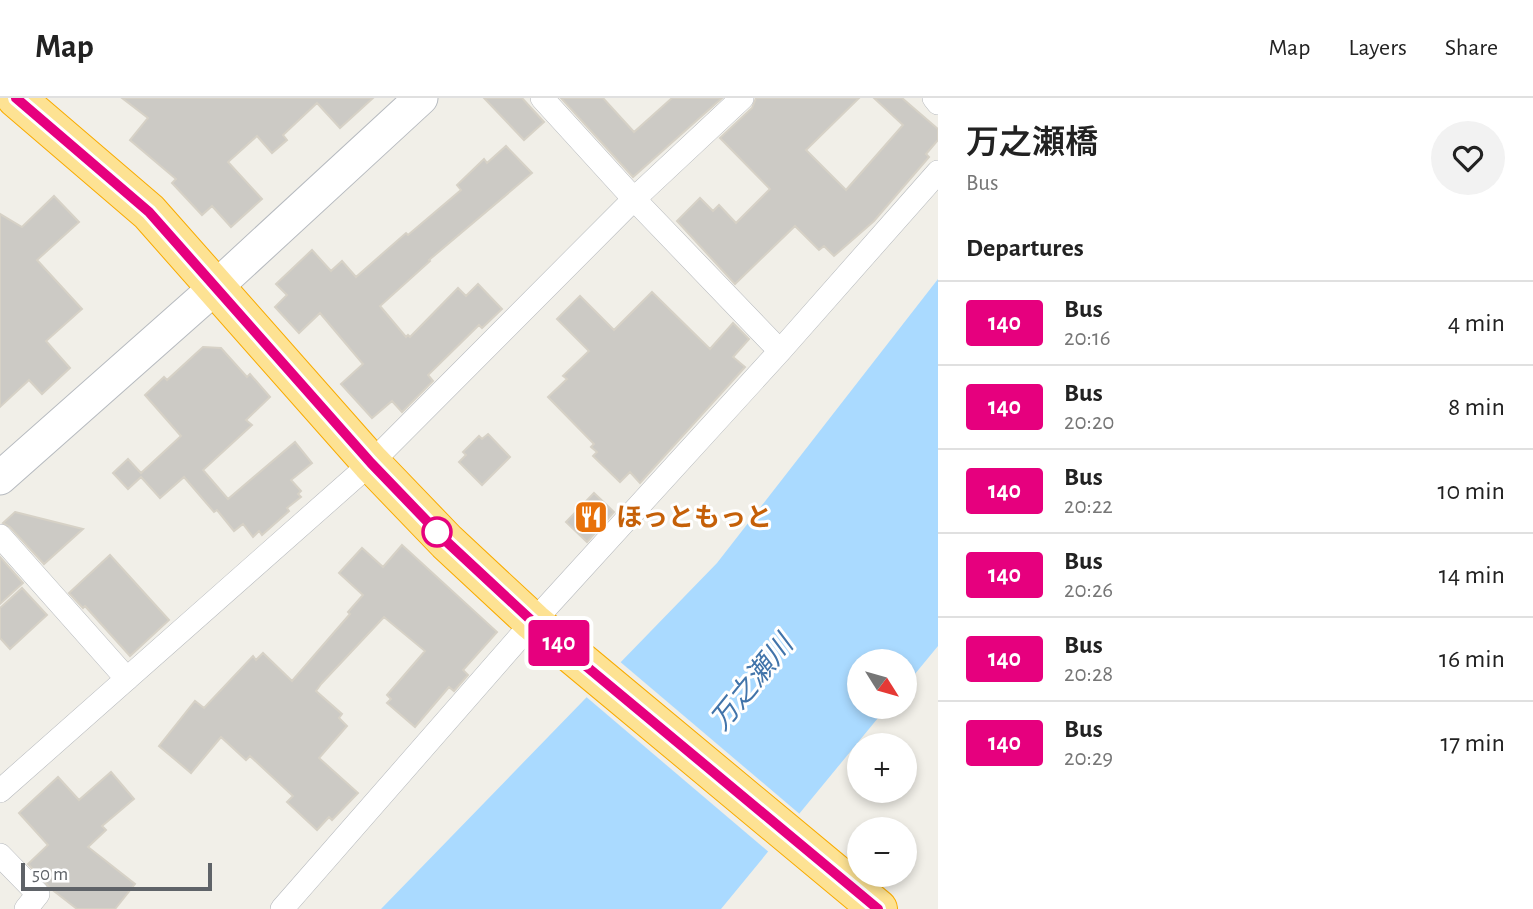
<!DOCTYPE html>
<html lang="en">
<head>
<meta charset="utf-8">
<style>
  :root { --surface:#fff; --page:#f2f2f2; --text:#222; --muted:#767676; --line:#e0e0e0 }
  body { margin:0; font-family:"Alegreya Sans","Noto Sans JP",sans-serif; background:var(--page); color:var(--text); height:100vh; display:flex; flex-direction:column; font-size:26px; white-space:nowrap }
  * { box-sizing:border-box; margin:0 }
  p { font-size:23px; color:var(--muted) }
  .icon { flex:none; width:38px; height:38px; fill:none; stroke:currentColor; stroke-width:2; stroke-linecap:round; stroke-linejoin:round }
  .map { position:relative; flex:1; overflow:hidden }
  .side { display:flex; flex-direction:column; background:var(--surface); width:595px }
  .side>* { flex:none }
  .badge { padding:0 14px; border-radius:5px; font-size:24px; line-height:46px }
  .needle { width:46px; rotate:127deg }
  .controls { position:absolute; left:847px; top:551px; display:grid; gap:14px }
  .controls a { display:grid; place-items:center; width:70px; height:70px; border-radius:50%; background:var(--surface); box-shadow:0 4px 10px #0003; font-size:35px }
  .scale { position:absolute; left:21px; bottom:18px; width:191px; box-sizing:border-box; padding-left:7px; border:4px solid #5f6368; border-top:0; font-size:19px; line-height:24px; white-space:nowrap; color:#5f6368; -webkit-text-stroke:5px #fff; paint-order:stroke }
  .map>.badge { position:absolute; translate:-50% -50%; box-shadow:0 0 0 4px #fff }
  h2 { padding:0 28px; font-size:26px; line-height:63px }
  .round { display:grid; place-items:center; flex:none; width:74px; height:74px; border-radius:37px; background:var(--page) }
  .summary { display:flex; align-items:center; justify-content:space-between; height:119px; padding:0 28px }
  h1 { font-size:33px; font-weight:600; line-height:52px }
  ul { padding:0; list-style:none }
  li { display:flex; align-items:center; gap:21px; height:84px; padding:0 28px; border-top:2px solid var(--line) }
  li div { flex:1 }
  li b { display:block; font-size:26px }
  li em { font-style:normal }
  li .badge { min-width:77px; font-weight:700; text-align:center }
  header { display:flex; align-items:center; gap:42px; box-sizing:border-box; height:98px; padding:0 35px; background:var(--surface); border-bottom:2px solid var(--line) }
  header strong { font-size:33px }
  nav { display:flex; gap:38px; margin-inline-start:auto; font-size:24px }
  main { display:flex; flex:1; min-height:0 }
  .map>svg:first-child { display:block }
</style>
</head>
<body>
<header>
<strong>Map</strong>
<nav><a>Map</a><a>Layers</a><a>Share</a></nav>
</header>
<main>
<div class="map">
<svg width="938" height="811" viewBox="0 0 938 811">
  <rect width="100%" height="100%" fill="#f1efe8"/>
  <path fill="#aadaff" d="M938 181V548L905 588V564H859V609H887L721 811H381L717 465Z"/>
  <path fill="#f1efe8" d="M618 562 802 718 771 756 584 597Z"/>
  <path fill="#cccac5" stroke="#d6d1c6" stroke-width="2" d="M122 0H373L340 30 317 5 283 37 287 42 272 55 257 38 228 64 262 101 231 129 212 108 202 117 172 85 176 81 130 42 148 20Z
    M484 0H522L544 24 524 42Z
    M561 0H603L634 34 672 0H722L633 79Z
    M756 0H859L806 52 846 92 903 27 874 0H902L938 31V42L926 56 929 59 874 123 834 158 824 148 819 152 795 128 735 186 677 123 700 100 713 113 719 107 736 125 770 91 720 40 752 10Z
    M506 48 532 75 429 162 430 163 380 208 406 239 408 237 410 239 458 190 466 198 478 186 502 211 482 230 479 227 428 277 433 283 402 314 392 303 372 320 341 286 363 266 320 215 299 235 275 209 287 197 276 186 312 152 331 173 342 163 356 179 406 135 408 137 461 92 457 87 484 61 487 65Z
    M54 98 79 124 37 162 82 211 46 243 70 270 42 296 29 282 0 309V116L22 129Z
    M652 194 710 251 733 225 749 241 733 259 745 269 640 385 630 374 620 384 593 358 597 354 591 349 594 346 548 299 567 281 563 278 589 253 557 221 580 198 614 232Z
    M203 249 221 250 247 279 250 276 270 299 246 322 252 327 203 372 228 401 295 344 312 365 291 382 301 393 298 396 301 399 287 410 289 413 262 437 259 433 253 439 243 426 234 433 217 412 214 414 184 379 160 400 141 379 128 391 113 375 128 361 141 375 181 338 145 297 164 279 167 282Z
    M488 336 510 359 482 387 459 364 466 357 463 354 479 338 482 341Z
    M594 395 614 414 587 444 566 424Z
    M15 414 83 431 44 466 10 429 3 425Z
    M402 447 497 534 463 572 468 577 460 586 454 593 449 589 415 629 387 605 391 601 387 597 425 553 384 519 321 586 316 593 342 616 339 620 347 628 319 660 358 695 332 722 329 719 317 732 287 704 293 698 250 658 246 662 221 639 191 675 159 648 195 603 204 610 253 558 256 562 263 555 292 583 350 516 348 514 363 497 339 475 362 450 383 469Z
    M110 457 169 522 130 558 85 508 83 510 69 495Z
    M0 459 23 485 0 506Z
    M22 490 47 517 10 551 0 540V510Z
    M111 674 134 701 102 728 106 732 88 749 135 786 115 811H77L50 790 28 766 48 747 19 715 58 679 79 702Z"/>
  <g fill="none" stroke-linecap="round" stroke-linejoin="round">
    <g stroke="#b5b8bc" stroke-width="24">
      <path id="street" d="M542 0 634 101 780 253
        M934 0 938 5
        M0 438 127 581
        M0 693 371 365 634 101 742 0
        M0 757 38 796 26 811
        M282 811 533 524 780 253 938 74"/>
    </g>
    <g stroke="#b6babf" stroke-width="35">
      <path id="secondary" d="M0 380 217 188 421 0"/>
    </g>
    <g stroke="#f9ab00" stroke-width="40">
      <path id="highway" d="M16 0 149 114 371 365 447 444 533 524 878 811"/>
    </g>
    <use href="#street" stroke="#fff" stroke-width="23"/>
    <use href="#secondary" stroke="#fff" stroke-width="33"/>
    <use href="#highway" stroke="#fde293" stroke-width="38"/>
  </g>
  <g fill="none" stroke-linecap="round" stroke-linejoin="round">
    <g stroke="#fff" stroke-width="16">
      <path id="line" d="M16 0 149 114 371 365 447 444 533 524 878 811"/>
    </g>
    <use href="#line" stroke="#e6007e" stroke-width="10"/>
  </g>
  <defs>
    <g id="restaurant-square" transform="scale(1.75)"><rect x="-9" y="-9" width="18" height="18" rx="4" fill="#e8710a" stroke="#fff"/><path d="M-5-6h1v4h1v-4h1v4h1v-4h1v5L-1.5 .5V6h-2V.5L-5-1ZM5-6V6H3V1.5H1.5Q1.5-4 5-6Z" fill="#fff"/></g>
  </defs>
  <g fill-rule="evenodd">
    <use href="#restaurant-square" x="591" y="419"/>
  </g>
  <circle fill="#fff" stroke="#e6007e" stroke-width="3.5" cx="437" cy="434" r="14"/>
  <g text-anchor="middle" stroke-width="6" stroke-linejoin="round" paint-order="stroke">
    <g font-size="26" font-weight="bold" fill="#c56008" stroke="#fff" text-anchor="start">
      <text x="616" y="428">ほっともっと</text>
    </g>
    <g font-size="28" font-style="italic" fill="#4174aa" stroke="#fff">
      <text transform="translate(751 584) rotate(-51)" y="10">万之瀬川</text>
    </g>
  </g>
</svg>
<div class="controls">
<a><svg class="needle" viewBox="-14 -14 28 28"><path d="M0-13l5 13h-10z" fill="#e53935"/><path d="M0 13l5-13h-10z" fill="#767676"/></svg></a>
<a>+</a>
<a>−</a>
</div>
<div class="scale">50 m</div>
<b class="badge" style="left:559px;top:545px;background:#e6007e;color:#fff">140</b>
</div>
<section class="side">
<div class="summary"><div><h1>万之瀬橋</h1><p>Bus</p></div><a class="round"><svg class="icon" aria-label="heart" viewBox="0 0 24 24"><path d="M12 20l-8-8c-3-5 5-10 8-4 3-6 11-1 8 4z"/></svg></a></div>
<h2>Departures</h2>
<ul>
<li><span class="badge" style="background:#e6007e;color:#fff">140</span><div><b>Bus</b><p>20:16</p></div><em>4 min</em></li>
<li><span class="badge" style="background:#e6007e;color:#fff">140</span><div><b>Bus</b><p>20:20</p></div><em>8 min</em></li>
<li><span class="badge" style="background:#e6007e;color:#fff">140</span><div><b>Bus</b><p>20:22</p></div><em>10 min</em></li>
<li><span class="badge" style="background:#e6007e;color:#fff">140</span><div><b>Bus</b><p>20:26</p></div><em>14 min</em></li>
<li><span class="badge" style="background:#e6007e;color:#fff">140</span><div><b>Bus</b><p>20:28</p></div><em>16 min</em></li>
<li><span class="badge" style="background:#e6007e;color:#fff">140</span><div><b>Bus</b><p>20:29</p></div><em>17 min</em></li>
</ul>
</section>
</main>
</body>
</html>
